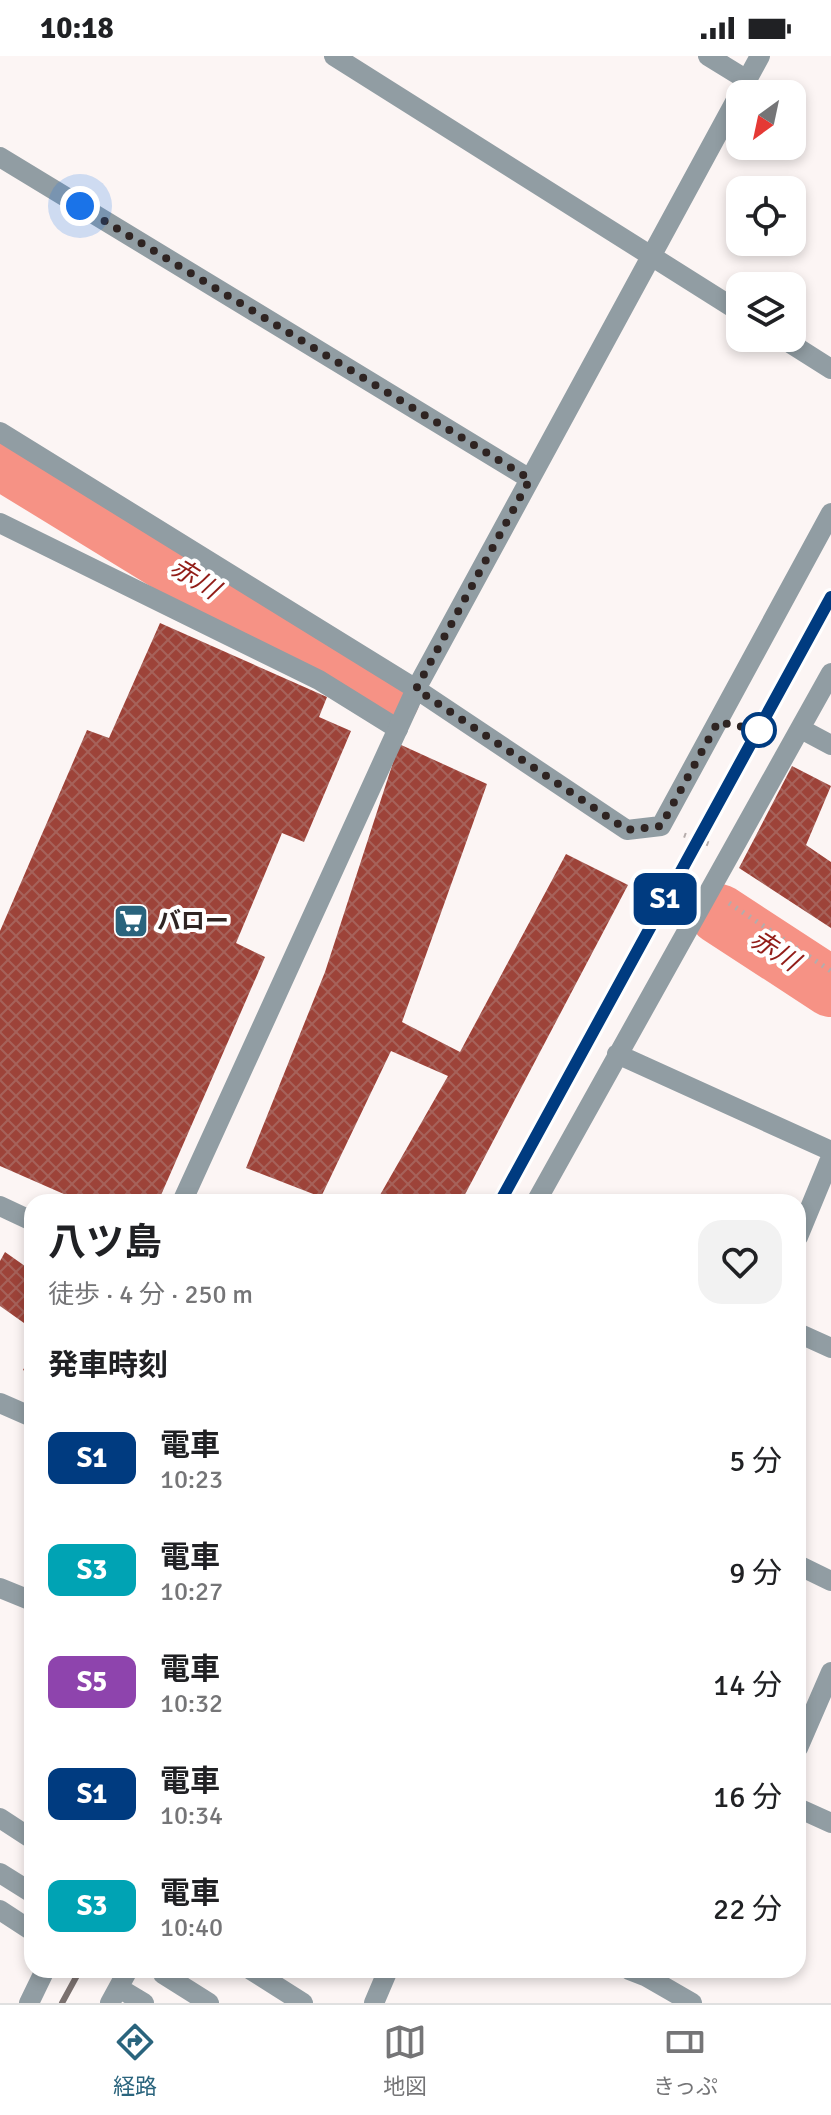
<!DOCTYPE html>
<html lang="ja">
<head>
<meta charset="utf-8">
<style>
  :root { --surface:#fff; --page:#f2f2f2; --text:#202124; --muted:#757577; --line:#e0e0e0; --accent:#2a647d }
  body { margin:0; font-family:Signika,"Noto Sans JP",sans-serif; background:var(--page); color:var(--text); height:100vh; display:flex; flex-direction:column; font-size:30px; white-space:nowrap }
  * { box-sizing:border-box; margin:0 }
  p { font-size:26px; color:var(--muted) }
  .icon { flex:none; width:44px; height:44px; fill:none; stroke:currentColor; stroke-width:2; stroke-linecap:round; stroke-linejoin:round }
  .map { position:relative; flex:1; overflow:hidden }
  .sheet { position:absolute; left:24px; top:1138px; width:782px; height:784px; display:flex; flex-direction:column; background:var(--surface); border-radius:24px; box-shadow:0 4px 12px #0003 }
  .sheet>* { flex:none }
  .badge { padding:0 16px; border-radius:12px; font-size:28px; line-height:52px }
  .needle { width:52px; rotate:213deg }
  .buttons { position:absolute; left:726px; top:24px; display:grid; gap:16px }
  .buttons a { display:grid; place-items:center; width:80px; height:80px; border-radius:16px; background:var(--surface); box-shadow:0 4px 12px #0003; font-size:40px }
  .you { position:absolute; width:40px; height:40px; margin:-20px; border:6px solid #fff; border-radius:50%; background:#1a73e8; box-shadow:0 0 0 12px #1a73e833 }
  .map>.badge { position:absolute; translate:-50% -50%; box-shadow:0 0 0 4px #fff }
  h2 { padding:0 24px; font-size:30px; line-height:72px }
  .round { display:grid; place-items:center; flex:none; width:84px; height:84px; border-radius:24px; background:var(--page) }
  .head { display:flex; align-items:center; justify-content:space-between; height:136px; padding:0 24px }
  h1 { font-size:38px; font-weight:700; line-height:60px }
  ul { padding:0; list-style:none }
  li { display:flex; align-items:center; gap:24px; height:112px; padding:0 24px }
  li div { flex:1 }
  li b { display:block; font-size:30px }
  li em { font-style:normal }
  li .badge { min-width:88px; font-weight:700; text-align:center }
  .status { display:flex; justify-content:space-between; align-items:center; height:56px; padding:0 40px; background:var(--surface); direction:ltr }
  .status svg { height:22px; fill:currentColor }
  .tab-bar { display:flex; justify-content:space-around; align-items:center; height:112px; border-top:2px solid var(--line); background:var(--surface); font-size:22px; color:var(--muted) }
  .tab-bar a { display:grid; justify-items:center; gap:4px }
  .tab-bar .on { color:var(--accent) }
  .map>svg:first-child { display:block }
</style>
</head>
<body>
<div class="status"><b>10:18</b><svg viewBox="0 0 49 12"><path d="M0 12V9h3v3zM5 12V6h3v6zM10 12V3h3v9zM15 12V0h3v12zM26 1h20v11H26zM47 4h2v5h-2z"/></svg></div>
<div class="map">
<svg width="831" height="1947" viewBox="0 0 831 1947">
  <defs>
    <pattern id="building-cross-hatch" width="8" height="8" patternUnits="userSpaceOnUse" patternTransform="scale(2)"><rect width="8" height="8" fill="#9d4339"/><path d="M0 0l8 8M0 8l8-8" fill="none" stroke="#a6625a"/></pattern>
  </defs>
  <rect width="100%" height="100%" fill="#fcf5f4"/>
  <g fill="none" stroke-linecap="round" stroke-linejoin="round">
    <path stroke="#f69285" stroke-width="60" d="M0 403 390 642
      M719 858 831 931"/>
  </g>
  <path fill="url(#building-cross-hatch)" d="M160 567 327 641 319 661 351 675 304 786 282 777 236 887 265 901 158 1146H82L0 1110V875L87 674 109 682Z
    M399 688 487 728 402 966 460 996 566 798 628 829 461 1146H376L448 1020 391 995 321 1141 246 1112 325 916Z
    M792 710 831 730 806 789 831 806V872L739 812Z
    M5 1196 32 1215V1255L24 1267 0 1250V1205Z
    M32 1297V1319L23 1314Z"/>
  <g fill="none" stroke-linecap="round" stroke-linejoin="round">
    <path stroke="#b5acab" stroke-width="5" stroke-dasharray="2 6" stroke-linecap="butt" d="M684 779 709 788
      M729 847 831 915"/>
    <path stroke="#919da3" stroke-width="20" d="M0 467 319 624 398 673"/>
    <path stroke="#919da3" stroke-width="20" d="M334 0 740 256
      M708 0 747 24
      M0 101 530 423
      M782 282 831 313
      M0 376 416 633 627 774 661 770 831 457
      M801 673 831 689
      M617 998 831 1095
      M182 1146 416 633 760 0
      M536 1146 831 617
      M798 1181 831 1101
      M798 1277 831 1292
      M0 1347 32 1361
      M0 1532 32 1545
      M798 1692 831 1616
      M798 1752 831 1767
      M0 1762 32 1783
      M0 1854 32 1875
      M251 1914 303 1947
      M629 1914 647 1921 692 1947
      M119 1932 144 1947
      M29 1947 45 1914
      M110 1947 128 1914
      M374 1947 388 1914"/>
    <path stroke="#919da3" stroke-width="20" d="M0 1150 32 1165
      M798 1509 831 1525
      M0 1817 32 1837
      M163 1918 209 1947"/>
    <path stroke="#7b716f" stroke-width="6" d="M500 1146 831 541
      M62 1947 80 1914"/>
  </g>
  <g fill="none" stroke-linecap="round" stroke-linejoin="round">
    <g stroke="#fff" stroke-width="18">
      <path id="line" d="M500 1146 831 541"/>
    </g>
    <use href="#line" stroke="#003b80" stroke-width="12"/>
    <path stroke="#2f2422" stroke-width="8" stroke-dasharray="0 14.4" d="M80 150 530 423 416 633 627 774 661 770 718 666 759 674"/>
  </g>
  <defs>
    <g id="supermarket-square" transform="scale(1.8)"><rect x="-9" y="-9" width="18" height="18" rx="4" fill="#2a647d" stroke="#fff"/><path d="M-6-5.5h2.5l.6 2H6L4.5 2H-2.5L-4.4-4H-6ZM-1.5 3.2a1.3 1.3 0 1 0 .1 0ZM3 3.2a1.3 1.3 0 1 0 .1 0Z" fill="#fff"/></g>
  </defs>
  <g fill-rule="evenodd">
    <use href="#supermarket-square" x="131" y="865"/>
  </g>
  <circle fill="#fff" stroke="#003b80" stroke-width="4" cx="759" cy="674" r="16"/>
  <g text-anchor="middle" stroke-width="8" stroke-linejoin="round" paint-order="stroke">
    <g font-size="24" font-weight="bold" fill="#2f2422" stroke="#fff" text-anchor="start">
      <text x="157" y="873">バロー</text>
    </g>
    <g font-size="26" font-style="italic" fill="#921d18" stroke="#fff">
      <text transform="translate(195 522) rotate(32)" y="9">赤川</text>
      <text transform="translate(775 894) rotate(33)" y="9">赤川</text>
    </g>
  </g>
</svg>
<div class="buttons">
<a><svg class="needle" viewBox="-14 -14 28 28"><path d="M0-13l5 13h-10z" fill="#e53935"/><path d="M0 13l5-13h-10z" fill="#757577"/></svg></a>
<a><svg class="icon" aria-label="locate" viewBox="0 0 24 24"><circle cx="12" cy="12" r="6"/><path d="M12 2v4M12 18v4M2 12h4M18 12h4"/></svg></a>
<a><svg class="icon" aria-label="layers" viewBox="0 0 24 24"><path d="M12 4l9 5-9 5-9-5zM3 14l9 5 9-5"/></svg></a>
</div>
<div class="you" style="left:80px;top:150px"></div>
<b class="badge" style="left:665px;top:843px;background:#003b80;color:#fff">S1</b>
<section class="sheet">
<div class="head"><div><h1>八ツ島</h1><p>徒歩 · 4 分 · 250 m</p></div><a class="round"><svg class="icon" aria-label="heart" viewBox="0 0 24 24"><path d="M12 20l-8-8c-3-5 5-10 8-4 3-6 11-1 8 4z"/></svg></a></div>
<h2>発車時刻</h2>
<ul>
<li><span class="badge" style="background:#003b80;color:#fff">S1</span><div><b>電車</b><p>10:23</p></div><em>5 分</em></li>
<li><span class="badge" style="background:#00a3b4;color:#fff">S3</span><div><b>電車</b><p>10:27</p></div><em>9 分</em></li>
<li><span class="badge" style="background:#8e44ad;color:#fff">S5</span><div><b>電車</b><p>10:32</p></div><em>14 分</em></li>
<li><span class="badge" style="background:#003b80;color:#fff">S1</span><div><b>電車</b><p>10:34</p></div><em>16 分</em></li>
<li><span class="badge" style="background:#00a3b4;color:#fff">S3</span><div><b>電車</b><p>10:40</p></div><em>22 分</em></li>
</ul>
</section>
</div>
<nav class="tab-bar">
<a class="on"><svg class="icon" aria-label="directions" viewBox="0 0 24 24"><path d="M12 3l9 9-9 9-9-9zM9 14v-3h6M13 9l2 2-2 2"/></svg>経路</a>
<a><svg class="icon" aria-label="map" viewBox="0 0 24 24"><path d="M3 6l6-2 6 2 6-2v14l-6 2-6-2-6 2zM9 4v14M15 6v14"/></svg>地図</a>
<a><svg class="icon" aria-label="tickets" viewBox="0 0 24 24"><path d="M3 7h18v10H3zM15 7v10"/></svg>きっぷ</a>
</nav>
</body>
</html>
